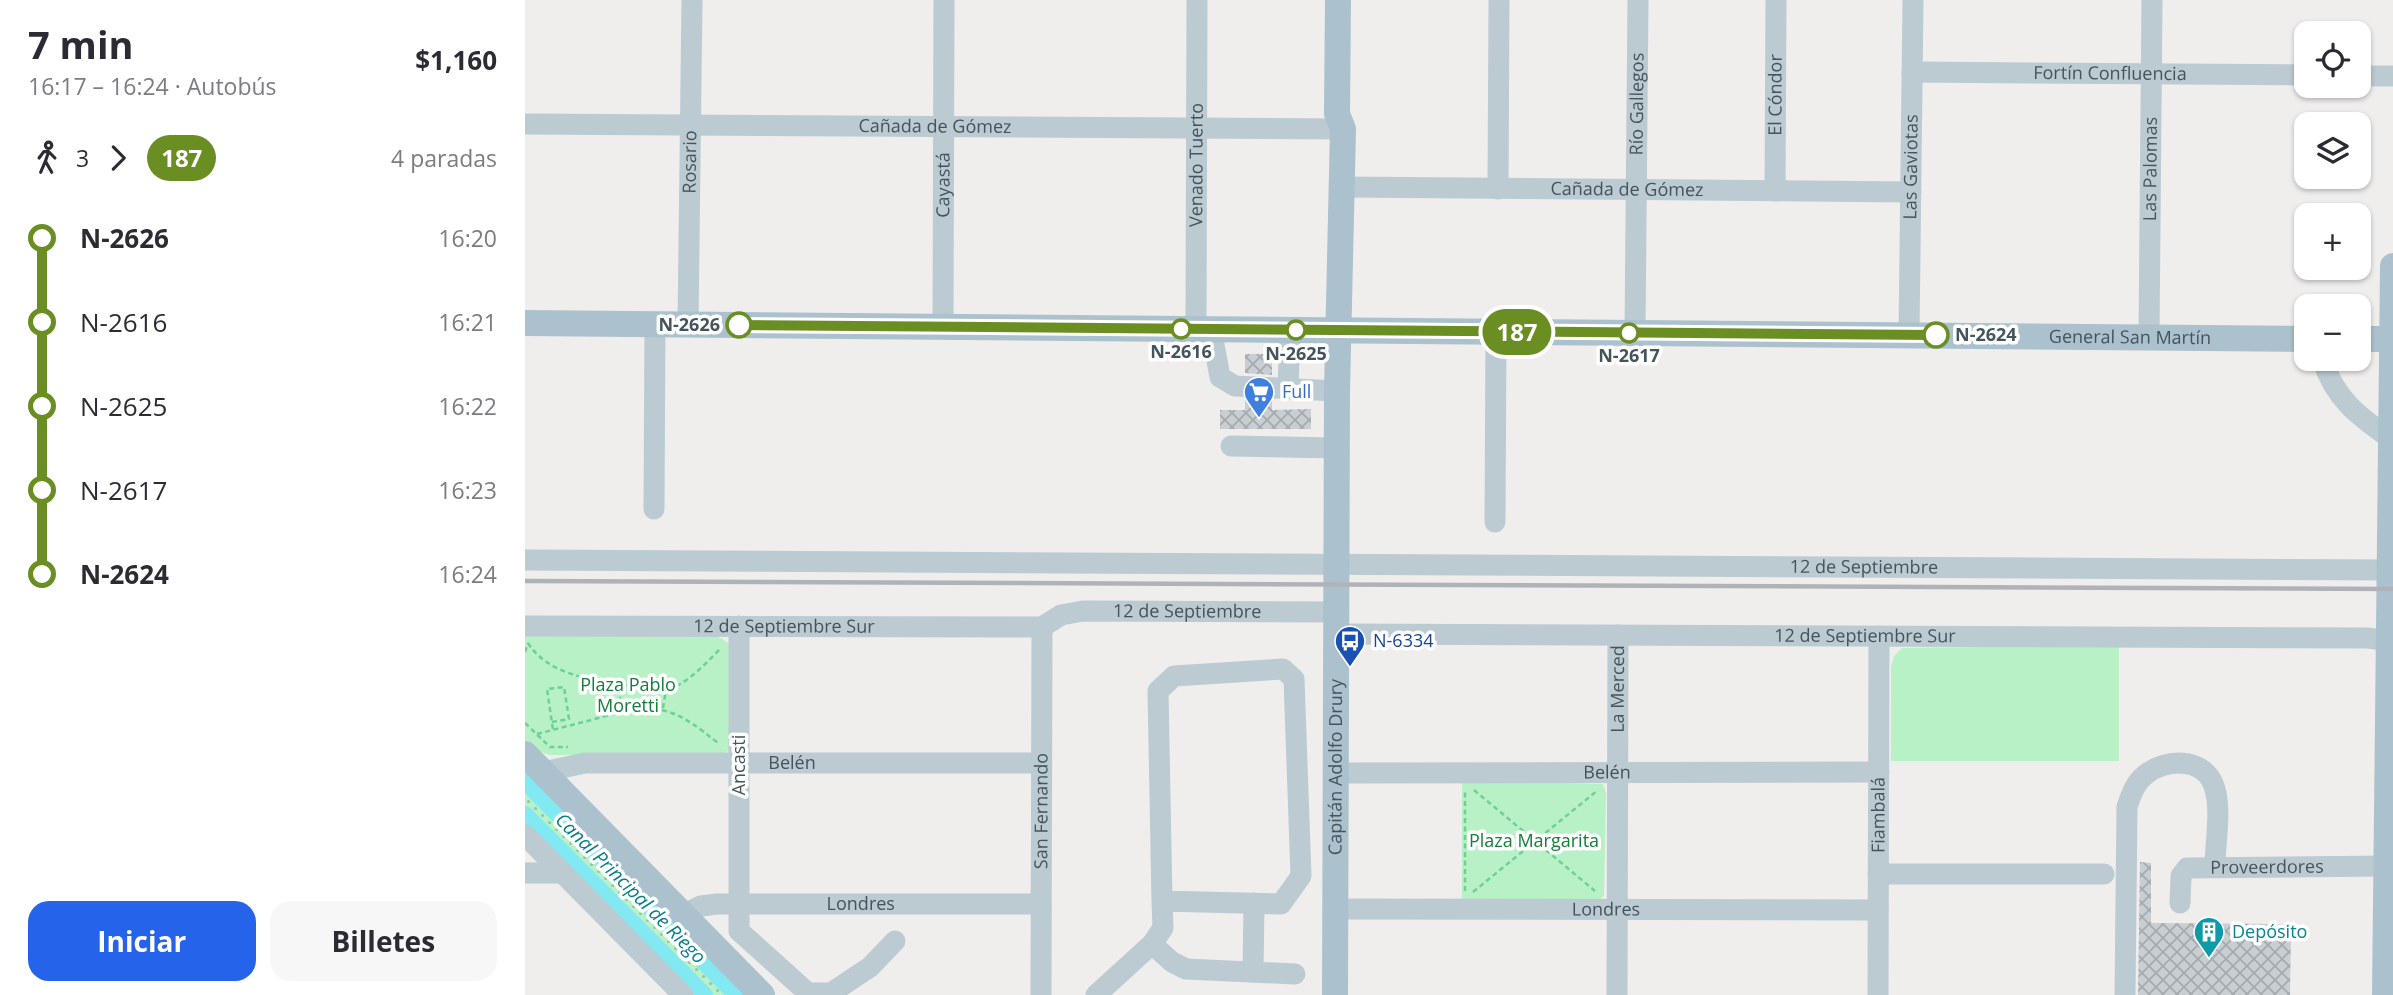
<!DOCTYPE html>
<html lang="es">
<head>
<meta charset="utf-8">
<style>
  :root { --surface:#fff; --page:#f7f7f7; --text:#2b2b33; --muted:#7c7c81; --accent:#2563eb }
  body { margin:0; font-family:"Open Sans",sans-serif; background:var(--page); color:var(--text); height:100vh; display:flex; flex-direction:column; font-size:26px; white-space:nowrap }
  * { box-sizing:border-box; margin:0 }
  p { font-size:23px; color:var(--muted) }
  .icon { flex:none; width:38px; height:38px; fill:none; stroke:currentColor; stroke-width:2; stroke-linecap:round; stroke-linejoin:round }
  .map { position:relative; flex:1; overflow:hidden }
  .side { display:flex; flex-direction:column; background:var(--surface); width:525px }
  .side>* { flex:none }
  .badge { padding:0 14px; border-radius:23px; font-size:24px; line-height:46px }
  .controls { position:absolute; left:1769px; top:21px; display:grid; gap:14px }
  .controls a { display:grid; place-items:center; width:77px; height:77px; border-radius:14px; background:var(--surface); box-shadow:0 2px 5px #0004; font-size:35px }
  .map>.badge { position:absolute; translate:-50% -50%; box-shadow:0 0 0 4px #fff }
  .legs { display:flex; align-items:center; gap:10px; height:77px; padding:0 28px; font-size:23px }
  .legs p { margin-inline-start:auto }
  .summary { display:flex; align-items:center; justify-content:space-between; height:119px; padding:0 28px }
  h1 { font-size:38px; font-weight:700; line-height:52px }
  .button { display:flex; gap:14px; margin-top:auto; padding:14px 28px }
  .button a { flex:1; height:80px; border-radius:21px; background:var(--accent); color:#fff; font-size:28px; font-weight:700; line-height:80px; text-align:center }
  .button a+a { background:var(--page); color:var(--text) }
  ul { padding:0 28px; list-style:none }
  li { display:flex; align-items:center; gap:24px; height:84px; font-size:26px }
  li i { display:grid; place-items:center; width:10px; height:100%; margin:0 9px; background:currentColor }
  li i::after { content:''; width:18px; height:18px; margin:-9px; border:5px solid; border-radius:50%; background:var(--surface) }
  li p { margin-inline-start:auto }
  li:first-child i { background:linear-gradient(#0000 50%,currentColor 0) }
  li:last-child i { background:linear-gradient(currentColor 50%,#0000 0) }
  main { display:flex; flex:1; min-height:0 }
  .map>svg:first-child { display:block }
</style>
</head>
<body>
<main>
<section class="side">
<div class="summary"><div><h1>7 min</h1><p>16:17 – 16:24 · Autobús</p></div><b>$1,160</b></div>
<div class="legs"><svg class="icon" aria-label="walk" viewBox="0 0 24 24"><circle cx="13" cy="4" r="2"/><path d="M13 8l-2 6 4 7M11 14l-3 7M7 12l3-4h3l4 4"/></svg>3<svg class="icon" aria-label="forward" viewBox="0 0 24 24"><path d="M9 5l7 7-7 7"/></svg><b class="badge" style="background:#6b8e23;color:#fff">187</b><p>4 paradas</p></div>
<ul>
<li><i style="color:#6b8e23"></i><b>N-2626</b><p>16:20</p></li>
<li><i style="color:#6b8e23"></i><span>N-2616</span><p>16:21</p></li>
<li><i style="color:#6b8e23"></i><span>N-2625</span><p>16:22</p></li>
<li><i style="color:#6b8e23"></i><span>N-2617</span><p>16:23</p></li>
<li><i style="color:#6b8e23"></i><b>N-2624</b><p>16:24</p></li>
</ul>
<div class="button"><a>Iniciar</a><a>Billetes</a></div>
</section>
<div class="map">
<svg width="1868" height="995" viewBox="0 0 1868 995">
  <defs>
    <pattern id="grass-dots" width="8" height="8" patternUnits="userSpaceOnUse" patternTransform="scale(1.75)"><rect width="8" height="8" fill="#b8f1c6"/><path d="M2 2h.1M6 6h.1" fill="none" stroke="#97c6a4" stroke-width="1.8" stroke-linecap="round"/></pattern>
    <pattern id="building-cross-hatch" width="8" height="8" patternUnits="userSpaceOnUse" patternTransform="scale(1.75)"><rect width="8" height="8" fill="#c9ced2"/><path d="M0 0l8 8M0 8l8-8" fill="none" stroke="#a5aaae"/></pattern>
  </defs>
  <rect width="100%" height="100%" fill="#f0eded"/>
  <path fill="url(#grass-dots)" d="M0 765 228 995H170L0 823Z"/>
  <path fill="#b8f1c6" d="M0 635 192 636 205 644V750L195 755H25L9 750 0 740Z
    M1594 645V761H1366V666L1369 656 1377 648Z
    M937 781 1078 784 1081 793 1079 896 1074 900 937 901Z"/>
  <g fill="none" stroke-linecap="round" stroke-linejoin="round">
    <path stroke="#82e8f1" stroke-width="16" d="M0 782 211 995
      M0 814 180 995"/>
  </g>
  <path fill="url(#building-cross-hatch)" d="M720 354H747V375L720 373Z
    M720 400 747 401V410L786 409V429H695V410H720Z
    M1615 862 1626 863V923L1766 924 1765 995H1613Z"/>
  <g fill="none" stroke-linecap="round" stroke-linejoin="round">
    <path stroke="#6ed193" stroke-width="2.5" stroke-dasharray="5 3.5" stroke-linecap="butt" d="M3 643C29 684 95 682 138 690 159 688 181 663 195 649
      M0 652 3 643
      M95 705C145 708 154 712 193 743
      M138 708 141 690
      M27 722 44 719 39 687 22 689 28 730
      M0 723 25 747H43
      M12 734 89 714 95 705V684
      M949 790 1070 891
      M940 891V789
      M948 892 1073 790"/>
    <g stroke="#bccad1" stroke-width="21">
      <path id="s1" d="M1387 72 1782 75"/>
      <path d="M1834 76H1868"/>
      <path id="s2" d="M0 124 818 129"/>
      <path id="s3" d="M817 187 1386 192"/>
      <path d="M973 189 974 0"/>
      <path id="s4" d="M1250 191 1251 0"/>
      <path id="s5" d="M163 325 167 0"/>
      <path id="s6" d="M418 327 419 0"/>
      <path id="s7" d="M671 329 672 0"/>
      <path d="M686 329 695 377 710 386 812 391"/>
      <path id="s8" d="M1110 333 1113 0"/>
      <path id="s9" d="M1384 335 1388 0"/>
      <path id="s10" d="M1624 337 1627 0"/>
      <path d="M1797 359C1810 399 1833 416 1866 439"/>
      <path d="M763 387 765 330"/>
      <path d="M706 446 812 448"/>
      <path d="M129 509 130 324"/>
      <path d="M970 522 971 332"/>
      <path id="s11" d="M0 560 1865 570"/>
      <path id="s12" d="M0 626 517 627"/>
      <path d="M214 626V931L283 993H306L345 967 370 941"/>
      <path id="s13" d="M517 627 536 615 558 611 812 612"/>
      <path id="s14" d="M812 634 1842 638 1868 641"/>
      <path id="s15" d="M18 772 60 763H516"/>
      <path id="s16" d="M811 773 1354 772"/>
      <path d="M0 835 158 995"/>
      <path d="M0 873H37"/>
      <path d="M1353 874H1579"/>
      <path id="s17" d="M1655 903 1656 876 1662 868 1862 866"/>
      <path id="s18" d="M810 909 1353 910"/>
      <path id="s19" d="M158 915 176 906 192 904H516"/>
      <path d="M627 944 647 962 661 969 770 974"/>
      <path d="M728 972 729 903"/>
      <path id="s20" d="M516 995 517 627"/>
      <path d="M571 995 627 944 638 928 637 901 633 691 649 676 758 669 769 679 776 876 756 904 637 901"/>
      <path id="s21" d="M1092 995 1093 635"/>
      <path id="s22" d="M1353 995 1354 636"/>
      <path d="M1600 995 1602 807C1606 795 1610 783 1620 775 1640 758 1679 757 1689 786 1697 809 1690 842 1690 867"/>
    </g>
    <g stroke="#abc1ce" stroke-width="26">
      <path id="s23" d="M0 323 1782 339"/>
      <path d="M1834 339H1868"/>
      <path d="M0 754 237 995"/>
      <path id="s24" d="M810 995 812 391 818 129 812 114 813 0"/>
      <path d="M1860 995 1868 266"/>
    </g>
    <path stroke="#afb3b8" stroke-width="4.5" d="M0 581 1868 589"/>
  </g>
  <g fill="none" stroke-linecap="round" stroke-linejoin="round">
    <g stroke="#fff" stroke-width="16">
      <path id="line-1" d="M214 325 1411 335"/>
    </g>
    <use href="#line-1" stroke="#6b8e23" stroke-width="10"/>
  </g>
  <defs>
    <g id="supermarket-pin" transform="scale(1.575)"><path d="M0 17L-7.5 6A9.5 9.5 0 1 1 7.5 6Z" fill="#3f7fe0" stroke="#fff"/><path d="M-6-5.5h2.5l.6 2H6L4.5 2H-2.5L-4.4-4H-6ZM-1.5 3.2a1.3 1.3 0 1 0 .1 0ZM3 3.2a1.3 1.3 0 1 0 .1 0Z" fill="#fff"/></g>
    <g id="bus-pin" transform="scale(1.575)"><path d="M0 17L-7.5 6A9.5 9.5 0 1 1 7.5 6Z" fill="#1a4fb4" stroke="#fff"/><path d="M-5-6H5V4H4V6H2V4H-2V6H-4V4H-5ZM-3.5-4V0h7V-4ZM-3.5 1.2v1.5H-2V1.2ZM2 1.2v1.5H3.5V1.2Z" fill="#fff"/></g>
    <g id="building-pin" transform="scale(1.575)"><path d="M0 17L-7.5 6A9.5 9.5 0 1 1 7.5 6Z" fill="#0f9aa8" stroke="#fff"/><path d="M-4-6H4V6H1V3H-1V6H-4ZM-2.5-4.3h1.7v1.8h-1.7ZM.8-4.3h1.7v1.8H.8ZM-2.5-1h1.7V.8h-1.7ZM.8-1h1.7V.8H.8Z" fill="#fff"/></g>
  </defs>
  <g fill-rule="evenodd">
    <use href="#supermarket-pin" x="734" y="392"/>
    <use href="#bus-pin" x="825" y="641"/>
    <use href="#building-pin" x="1684" y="932"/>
  </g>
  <g fill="#fff" stroke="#6b8e23" stroke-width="3.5">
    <circle cx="214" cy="325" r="12"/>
    <circle cx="656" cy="329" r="9"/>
    <circle cx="771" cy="330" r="9"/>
    <circle cx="1104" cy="333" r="9"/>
    <circle cx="1411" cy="335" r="12"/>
  </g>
  <g text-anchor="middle" stroke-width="7" stroke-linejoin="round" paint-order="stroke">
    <g font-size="18" fill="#44545c" stroke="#fff">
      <text dy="6" stroke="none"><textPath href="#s1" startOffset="198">Fortín Confluencia</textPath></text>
      <text dy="6" stroke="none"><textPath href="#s4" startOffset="96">El Cóndor</textPath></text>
      <text dy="6" stroke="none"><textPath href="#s8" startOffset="229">Río Gallegos</textPath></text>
      <text dy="6" stroke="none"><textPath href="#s2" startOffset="410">Cañada de Gómez</textPath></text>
      <text dy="6" stroke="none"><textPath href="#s5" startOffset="163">Rosario</textPath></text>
      <text dy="6" stroke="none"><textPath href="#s7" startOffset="164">Venado Tuerto</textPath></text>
      <text dy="6" stroke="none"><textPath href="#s9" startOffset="168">Las Gaviotas</textPath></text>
      <text dy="6" stroke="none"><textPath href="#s10" startOffset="168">Las Palomas</textPath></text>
      <text dy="6" stroke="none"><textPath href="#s6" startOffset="142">Cayastá</textPath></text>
      <text dy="6" stroke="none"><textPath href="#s3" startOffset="285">Cañada de Gómez</textPath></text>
      <text dy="6" stroke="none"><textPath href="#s23" startOffset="1605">General San Martín</textPath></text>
      <text dy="6" stroke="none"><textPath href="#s11" startOffset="1339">12 de Septiembre</textPath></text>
      <text dy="6" stroke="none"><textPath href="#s13" startOffset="149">12 de Septiembre</textPath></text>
      <text dy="6" stroke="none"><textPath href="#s12" startOffset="259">12 de Septiembre Sur</textPath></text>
      <text dy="6" stroke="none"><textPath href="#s14" startOffset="528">12 de Septiembre Sur</textPath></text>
      <text dy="6" stroke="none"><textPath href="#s21" startOffset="306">La Merced</textPath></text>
      <text dy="6" stroke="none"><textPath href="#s15" startOffset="250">Belén</textPath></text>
      <text transform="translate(214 765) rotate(-90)" y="6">Ancasti</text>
      <text dy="6" stroke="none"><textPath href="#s24" startOffset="228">Capitán Adolfo Drury</textPath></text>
      <text dy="6" stroke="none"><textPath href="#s16" startOffset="271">Belén</textPath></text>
      <text dy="6" stroke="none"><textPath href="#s20" startOffset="184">San Fernando</textPath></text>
      <text dy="6" stroke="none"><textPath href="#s22" startOffset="180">Fiambalá</textPath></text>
      <text dy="6" stroke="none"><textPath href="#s17" startOffset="117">Proveerdores</textPath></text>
      <text dy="6" stroke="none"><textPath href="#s19" startOffset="180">Londres</textPath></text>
      <text dy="6" stroke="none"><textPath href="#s18" startOffset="271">Londres</textPath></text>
    </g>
    <g font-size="18" font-weight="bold" fill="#44545c" stroke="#fff">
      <text x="195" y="331" text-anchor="end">N-2626</text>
      <text x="1430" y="341" text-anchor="start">N-2624</text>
      <text x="656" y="358">N-2616</text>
      <text x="771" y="360">N-2625</text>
      <text x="1104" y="362">N-2617</text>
    </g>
    <g font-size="18" fill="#366cbe" stroke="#fff" text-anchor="start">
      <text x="757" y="398">Full</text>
    </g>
    <g font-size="18" fill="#164399" stroke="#fff" text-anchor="start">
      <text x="848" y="647">N-6334</text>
    </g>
    <g font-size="18" fill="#11813a" stroke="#fff">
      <text x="103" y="691">Plaza Pablo<tspan x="103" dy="21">Moretti</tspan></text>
      <text x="1009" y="847">Plaza Margarita</text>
    </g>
    <g font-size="18" fill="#0d838f" stroke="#fff" text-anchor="start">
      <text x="1707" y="938">Depósito</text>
    </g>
    <g font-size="19" font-style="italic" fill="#077d88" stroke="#fff">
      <text transform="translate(106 888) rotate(45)" y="7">Canal Principal de Riego</text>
    </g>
  </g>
</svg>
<div class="controls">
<a><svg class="icon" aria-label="locate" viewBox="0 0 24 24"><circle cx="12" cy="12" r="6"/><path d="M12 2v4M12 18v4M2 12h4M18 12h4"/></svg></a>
<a><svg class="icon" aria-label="layers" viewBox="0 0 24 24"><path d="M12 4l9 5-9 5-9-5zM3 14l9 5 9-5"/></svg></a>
<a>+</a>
<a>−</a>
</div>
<b class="badge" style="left:992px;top:332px;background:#6b8e23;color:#fff">187</b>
</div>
</main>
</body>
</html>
